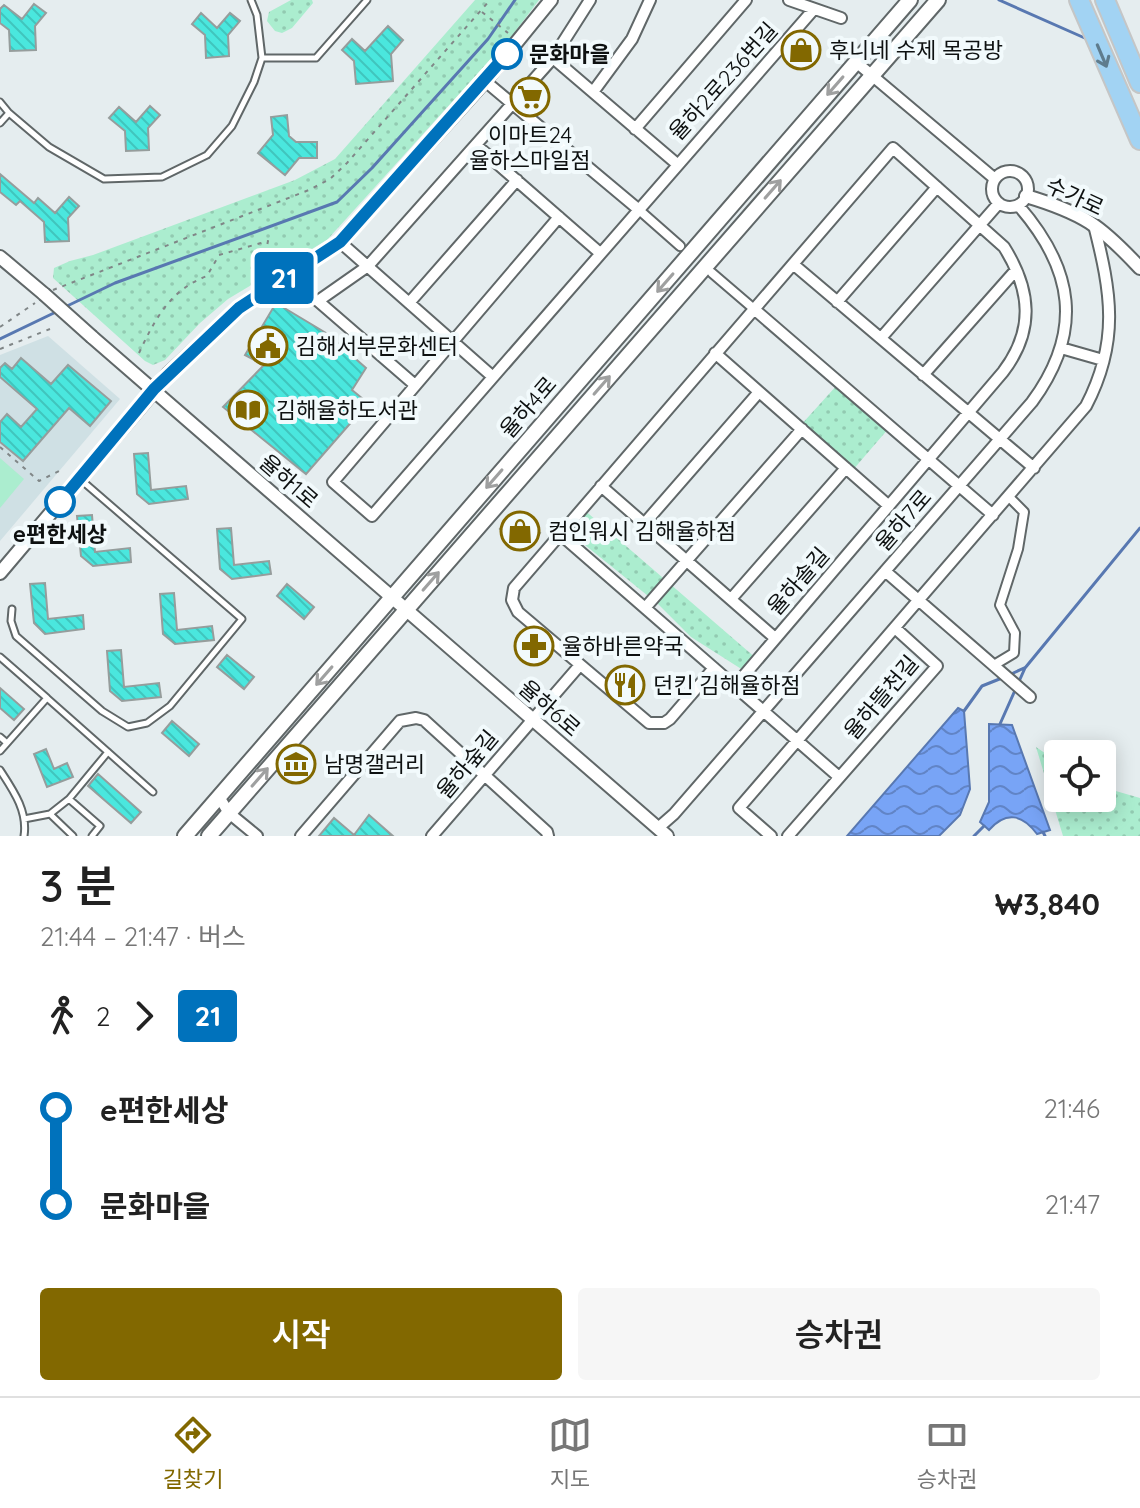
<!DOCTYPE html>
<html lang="ko">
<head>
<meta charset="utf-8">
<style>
  :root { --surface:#fff; --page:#f6f6f6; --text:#222; --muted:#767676; --line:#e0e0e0; --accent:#826800 }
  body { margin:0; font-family:Quicksand,"Noto Sans KR",sans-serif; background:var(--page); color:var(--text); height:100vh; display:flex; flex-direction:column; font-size:30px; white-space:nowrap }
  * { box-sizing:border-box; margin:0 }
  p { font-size:26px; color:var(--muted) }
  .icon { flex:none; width:44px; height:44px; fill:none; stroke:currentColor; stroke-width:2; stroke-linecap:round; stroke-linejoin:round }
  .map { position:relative; height:836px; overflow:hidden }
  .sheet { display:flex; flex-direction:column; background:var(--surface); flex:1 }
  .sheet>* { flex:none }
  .badge { padding:0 16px; border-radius:6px; font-size:28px; line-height:52px }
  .fabs { position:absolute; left:1044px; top:740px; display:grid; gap:16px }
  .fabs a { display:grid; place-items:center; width:72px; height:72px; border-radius:8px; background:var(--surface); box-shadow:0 4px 20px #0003; font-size:40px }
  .map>.badge { position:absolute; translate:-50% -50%; box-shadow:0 0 0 4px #fff }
  .legs { display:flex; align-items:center; gap:12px; height:88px; padding:0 40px; font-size:26px }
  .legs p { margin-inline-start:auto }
  .summary { display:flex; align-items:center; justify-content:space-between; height:136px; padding:0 40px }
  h1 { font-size:44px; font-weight:600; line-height:60px }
  .cta { display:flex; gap:16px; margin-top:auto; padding:16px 40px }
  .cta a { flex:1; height:92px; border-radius:8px; background:var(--accent); color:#fff; font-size:32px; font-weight:600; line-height:92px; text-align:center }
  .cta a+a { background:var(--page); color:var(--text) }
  ul { padding:0 40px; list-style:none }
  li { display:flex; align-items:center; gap:28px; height:96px; font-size:30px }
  li i { display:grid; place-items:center; width:12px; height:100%; margin:0 10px; background:currentColor }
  li i::after { content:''; width:20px; height:20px; margin:-10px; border:6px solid; border-radius:50%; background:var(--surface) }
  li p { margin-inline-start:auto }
  li:first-child i { background:linear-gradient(#0000 50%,currentColor 0) }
  li:last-child i { background:linear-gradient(currentColor 50%,#0000 0) }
  .dock { display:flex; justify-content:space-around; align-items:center; height:112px; border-top:2px solid var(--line); background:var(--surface); font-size:22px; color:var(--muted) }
  .dock a { display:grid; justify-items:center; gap:4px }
  .dock .on { color:var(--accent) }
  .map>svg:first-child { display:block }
</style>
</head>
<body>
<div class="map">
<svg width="1140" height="836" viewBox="0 0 1140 836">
  <defs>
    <pattern id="green-dots" width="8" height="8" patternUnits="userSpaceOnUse" patternTransform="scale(2)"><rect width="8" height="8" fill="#abedcf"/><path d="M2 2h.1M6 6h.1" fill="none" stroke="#92cab1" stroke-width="1.8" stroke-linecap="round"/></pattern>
    <pattern id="water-waves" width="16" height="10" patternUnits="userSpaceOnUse" patternTransform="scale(2)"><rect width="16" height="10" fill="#78a4f6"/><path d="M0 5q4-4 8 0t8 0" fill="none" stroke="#6184c6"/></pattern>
    <pattern id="building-back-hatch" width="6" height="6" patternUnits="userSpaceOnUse" patternTransform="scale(2)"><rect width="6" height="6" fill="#4ae7de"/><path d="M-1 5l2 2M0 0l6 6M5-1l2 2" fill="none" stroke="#40c5bd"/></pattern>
  </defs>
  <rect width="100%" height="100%" fill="#e5edef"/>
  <path fill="#cfe0e4" d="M48 336 120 399 0 541V355Z"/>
  <path fill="url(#green-dots)" d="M291 0H312L313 3 292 28 282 33 275 31 267 21 269 12Z
    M475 0H539L511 37 327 240 228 299 200 323 165 360 153 365 145 361 53 278 54 268 70 261 93 255 295 180 335 159Z
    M838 384 889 428 852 471 800 426Z
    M582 508 757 659 746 672 691 637 658 604 564 528Z
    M1036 747 1058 762V798H1102V787L1140 798V836H1063Z"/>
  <path fill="#abedcf" d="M0 458 24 479 0 508Z"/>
  <path fill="url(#water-waves)" stroke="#5878b1" stroke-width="2" d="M958 708 964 711 970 789 960 815 939 836H847Z
    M989 724 1012 725 1050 830 1037 834C1022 814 1006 811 989 830L980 822 989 802Z"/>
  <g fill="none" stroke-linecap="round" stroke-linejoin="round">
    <path stroke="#5878b1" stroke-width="3" d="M999 0 1087 39
      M65 307 115 283 337 202 372 168 488 39 515 0
      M0 339 58 311
      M1009 675 1024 668
      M964 711 982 686 1002 678
      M1000 724 1025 668 1140 528
      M1043 832 1045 836
      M974 836 984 826"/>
  </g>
  <path fill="url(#building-back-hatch)" stroke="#969d9c" stroke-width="2" d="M34 4 46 13 35 26 36 50 10 51 9 30 0 23V9L4 5 22 19Z
    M201 13 217 28 230 13 240 21 228 35 229 56 206 58 205 35 192 24Z
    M388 26 403 40 391 54 393 81 356 84 354 61 342 50 352 39 365 51Z
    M801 36 812 44 802 56 791 47Z
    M150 106 160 115 148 128 149 150 126 151 125 131 109 118 119 107 136 122Z
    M287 115 289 136 296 142H317V158H299L285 175 258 153 273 135 271 117Z
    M0 174 34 203 38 198 55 213 69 197 79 206 68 218 69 241 45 242 44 222 20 201 16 205 0 192Z
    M276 303 326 333 366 368 352 390 368 403 306 474 223 407 264 365 245 355Z
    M21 358 51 384 68 365 111 401 90 426 69 408 23 461 0 442V422L7 414 21 427 37 409 0 377V368L5 363 12 369Z
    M148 453 151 490 186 486 188 499 149 504 137 494 134 454Z
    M515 513 540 533 526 550 500 529Z
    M92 515 95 552 130 548 131 562 93 566 81 556 77 516Z
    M231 528 234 565 269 561 271 574 232 579 220 569 217 529Z
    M45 583 48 619 83 615 84 629 45 634 34 623 30 584Z
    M287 584 314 607 304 619 277 596Z
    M174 593 177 630 212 626 214 640 175 644 163 634 160 594Z
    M121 650 124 687 159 683 161 697 122 701 110 691 107 651Z
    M227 655 254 677 244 689 217 667Z
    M0 688 24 709 14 720 0 708Z
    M172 721 199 744 189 756 162 733Z
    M46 749 54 769 67 763 73 777 47 787 34 754Z
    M98 774 141 812 131 823 88 786Z
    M369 815 393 836H319L334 818 354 835Z"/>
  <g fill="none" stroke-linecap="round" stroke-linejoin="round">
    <g stroke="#606768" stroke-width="9">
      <path id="service" d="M262 58H316L367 0
        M0 102 9 113 0 123
        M9 113 49 147 104 179 162 177 207 155 232 126 254 82 262 58 257 15 251 0
        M12 609 11 621 16 636 102 711 128 727 147 723 170 706 242 619 80 479
        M0 657 47 698
        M0 737 7 743
        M0 751 47 698 153 792
        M0 770C13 790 28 811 24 836
        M50 814 69 799
        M24 819 50 814 73 836
        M92 836 100 826 69 799 108 752"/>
    </g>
    <g stroke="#606768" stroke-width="12">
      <path id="pedestrian" d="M638 209 680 246
        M712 273 754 309
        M994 665 1014 653 1015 633 1000 605 1018 549 1024 512 1009 497"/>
    </g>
    <g stroke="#606768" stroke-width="14">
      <path id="minor" d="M789 0 841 18
        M553 58 677 164
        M856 62 995 179
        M485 81 638 209
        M593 92 632 39 650 0
        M635 129 746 0
        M476 145 600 253
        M992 189a18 18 0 1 1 36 0a18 18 0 1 1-36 0Z
        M559 217 333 482 372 516 814 9
        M340 242 493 377
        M793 264 1034 468
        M837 302 937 187
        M409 303 517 180
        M754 309 993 515
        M881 338 999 203
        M1061 348 1103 360
        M715 353 889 506
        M923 375 1016 270
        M415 385 318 301 368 266 553 58 590 0
        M601 486 775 638
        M644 524 759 392
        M560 534 839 777
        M885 571 1030 697
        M731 599 846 468
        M645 608 802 429
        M714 668 670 719 664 723H649L518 612 512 600 514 588 893 148 1004 247C1031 290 1035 330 1003 372L735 686
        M219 797 229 813 257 836
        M658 828 674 814 1032 402C1084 331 1074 269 1018 205
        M301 836 400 721 416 718 424 720 547 832 548 836
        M432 836 580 665
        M771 836 739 808 1086 406C1120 341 1111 292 1094 225
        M788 836 937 666 895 628"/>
    </g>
    <g stroke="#606768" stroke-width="16">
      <path id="tertiary" d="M1026 196C1083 213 1100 225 1140 268
        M0 257 44 294
        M92 337 667 836
        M0 573 169 373 239 308 340 242 485 81 551 0"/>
    </g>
    <g stroke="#606768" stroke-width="18">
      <path id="secondary" d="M185 836 910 0
        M209 836 938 0"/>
    </g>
    <g stroke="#c5c6c6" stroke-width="22">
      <path id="motorway" d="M1079 0 1140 140
        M1105 0 1140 83"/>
    </g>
    <path stroke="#808687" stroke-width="2" stroke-dasharray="4 6" stroke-linecap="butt" d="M482 12 508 33
      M53 290 309 190 330 179 347 163 490 0
      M0 327 35 303
      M0 349 50 329
      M139 353C155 319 170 290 207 276L219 255 268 241 261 276
      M0 447 39 481 59 471 63 475"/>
    <use href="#service" stroke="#fff" stroke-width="5"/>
    <use href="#pedestrian" stroke="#fff" stroke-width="8"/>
    <use href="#minor" stroke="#fff" stroke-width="10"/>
    <use href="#tertiary" stroke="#fff" stroke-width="12"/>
    <use href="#secondary" stroke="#fff" stroke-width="14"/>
    <use href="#motorway" stroke="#a2d3f3" stroke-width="18"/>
    <g stroke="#606768" stroke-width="16" stroke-linecap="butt">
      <path id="tertiary-bridge" d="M44 294 92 337"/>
    </g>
    <use href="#tertiary-bridge" stroke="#fff" stroke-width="12"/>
  </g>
  <defs><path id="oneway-shaft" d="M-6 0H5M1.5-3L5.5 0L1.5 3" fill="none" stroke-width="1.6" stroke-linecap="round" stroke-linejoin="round" transform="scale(2)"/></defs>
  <use stroke="#5f7c8d" href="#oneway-shaft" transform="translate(1102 56) rotate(67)"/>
  <g stroke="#9fa0a0">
    <use href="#oneway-shaft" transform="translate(835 86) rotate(131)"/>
    <use href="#oneway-shaft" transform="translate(773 189) rotate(-49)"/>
    <use href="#oneway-shaft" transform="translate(665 283) rotate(131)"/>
    <use href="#oneway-shaft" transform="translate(602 385) rotate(-49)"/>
    <use href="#oneway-shaft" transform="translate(494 479) rotate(131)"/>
    <use href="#oneway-shaft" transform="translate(431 581) rotate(-49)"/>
    <use href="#oneway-shaft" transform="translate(324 676) rotate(131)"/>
    <use href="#oneway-shaft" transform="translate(260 777) rotate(-49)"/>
  </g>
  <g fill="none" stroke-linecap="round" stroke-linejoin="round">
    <g stroke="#fff" stroke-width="18">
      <path id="line-1" d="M60 502 154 389 239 308 340 242 507 54"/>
    </g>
    <use href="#line-1" stroke="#0072bc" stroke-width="12"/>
  </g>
  <defs>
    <g id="shop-ring" transform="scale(2)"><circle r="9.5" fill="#f2fafc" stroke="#826800" stroke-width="1.5"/><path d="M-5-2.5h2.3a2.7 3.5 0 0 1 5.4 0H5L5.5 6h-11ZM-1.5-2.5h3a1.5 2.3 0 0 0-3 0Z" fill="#826800"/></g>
    <g id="supermarket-ring" transform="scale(2)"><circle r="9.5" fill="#f2fafc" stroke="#826800" stroke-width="1.5"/><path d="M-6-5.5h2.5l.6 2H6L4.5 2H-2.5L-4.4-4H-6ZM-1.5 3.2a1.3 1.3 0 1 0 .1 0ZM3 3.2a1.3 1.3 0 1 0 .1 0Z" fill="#826800"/></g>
    <g id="civic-ring" transform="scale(2)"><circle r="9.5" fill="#f2fafc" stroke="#826800" stroke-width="1.5"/><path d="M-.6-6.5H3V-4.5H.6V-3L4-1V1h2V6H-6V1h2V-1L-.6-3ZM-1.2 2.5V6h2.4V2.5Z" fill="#826800"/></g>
    <g id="library-ring" transform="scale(2)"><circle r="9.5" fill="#f2fafc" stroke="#826800" stroke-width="1.5"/><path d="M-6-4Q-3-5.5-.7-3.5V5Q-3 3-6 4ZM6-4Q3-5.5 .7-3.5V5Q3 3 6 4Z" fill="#826800"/></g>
    <g id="pharmacy-ring" transform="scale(2)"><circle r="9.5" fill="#f2fafc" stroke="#826800" stroke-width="1.5"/><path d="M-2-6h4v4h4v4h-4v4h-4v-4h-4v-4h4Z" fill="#826800"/></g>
    <g id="restaurant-ring" transform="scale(2)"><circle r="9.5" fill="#f2fafc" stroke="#826800" stroke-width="1.5"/><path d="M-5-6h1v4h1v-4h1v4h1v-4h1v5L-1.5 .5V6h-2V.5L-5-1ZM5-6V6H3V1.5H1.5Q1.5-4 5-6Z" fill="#826800"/></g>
    <g id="museum-ring" transform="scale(2)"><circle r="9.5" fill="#f2fafc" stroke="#826800" stroke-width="1.5"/><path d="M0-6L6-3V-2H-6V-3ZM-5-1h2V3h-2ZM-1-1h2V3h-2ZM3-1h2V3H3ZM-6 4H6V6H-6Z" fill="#826800"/></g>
  </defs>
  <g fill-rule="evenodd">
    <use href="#shop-ring" x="801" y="50"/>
    <use href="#supermarket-ring" x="530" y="97"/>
    <use href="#civic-ring" x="268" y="346"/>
    <use href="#library-ring" x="248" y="410"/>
    <use href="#shop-ring" x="520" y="531"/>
    <use href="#pharmacy-ring" x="534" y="646"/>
    <use href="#restaurant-ring" x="625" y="685"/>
    <use href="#museum-ring" x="296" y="764"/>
  </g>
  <g fill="#fff" stroke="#0072bc" stroke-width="4">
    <circle cx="507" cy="54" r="14"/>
    <circle cx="60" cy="502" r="14"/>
  </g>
  <g text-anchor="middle" stroke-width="8" stroke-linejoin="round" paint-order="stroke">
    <g font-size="22" fill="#0e1111" stroke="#f2fafc" text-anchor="start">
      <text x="829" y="58">후니네 수제 목공방</text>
      <text x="530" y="143" text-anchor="middle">이마트24<tspan x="530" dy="25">율하스마일점</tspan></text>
      <text x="296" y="354">김해서부문화센터</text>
      <text x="276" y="418">김해율하도서관</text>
      <text x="548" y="539">컴인워시 김해율하점</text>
      <text x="562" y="654">율하바른약국</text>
      <text x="653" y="693">던킨 김해율하점</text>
      <text x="324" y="772">남명갤러리</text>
    </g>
    <g font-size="22" font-weight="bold" fill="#0e1111" stroke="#f2fafc" text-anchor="start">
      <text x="529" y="62">문화마을</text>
      <text x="60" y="542" text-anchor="middle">e편한세상</text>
    </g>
    <g font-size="22" fill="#0e1111" stroke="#f2fafc">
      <text transform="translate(723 81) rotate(-48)" y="8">율하2로236번길</text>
      <text transform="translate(1075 196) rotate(25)" y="8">수가로</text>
      <text transform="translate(528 407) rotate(-49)" y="8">율하4로</text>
      <text transform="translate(289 481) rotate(41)" y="8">율하1로</text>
      <text transform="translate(903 520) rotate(-49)" y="8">율하7로</text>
      <text transform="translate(798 581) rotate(-49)" y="8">율하솔길</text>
      <text transform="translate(881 697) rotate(-50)" y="8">율하뜰천길</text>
      <text transform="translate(550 708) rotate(41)" y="8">율하6로</text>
      <text transform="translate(467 764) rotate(-50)" y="8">율하숲길</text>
    </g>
  </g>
</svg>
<div class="fabs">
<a><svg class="icon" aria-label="locate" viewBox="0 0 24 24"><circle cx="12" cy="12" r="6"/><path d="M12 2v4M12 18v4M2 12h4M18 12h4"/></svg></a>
</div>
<b class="badge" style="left:284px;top:278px;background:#0072bc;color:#fff">21</b>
</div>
<section class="sheet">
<div class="summary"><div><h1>3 분</h1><p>21:44 – 21:47 · 버스</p></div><b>₩3,840</b></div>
<div class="legs"><svg class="icon" aria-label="walk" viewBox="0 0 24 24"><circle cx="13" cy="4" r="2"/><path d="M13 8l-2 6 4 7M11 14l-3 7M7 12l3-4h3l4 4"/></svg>2<svg class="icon" aria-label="forward" viewBox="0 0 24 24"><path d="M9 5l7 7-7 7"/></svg><b class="badge" style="background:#0072bc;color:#fff">21</b></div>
<ul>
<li><i style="color:#0072bc"></i><b>e편한세상</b><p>21:46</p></li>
<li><i style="color:#0072bc"></i><b>문화마을</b><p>21:47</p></li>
</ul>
<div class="cta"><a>시작</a><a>승차권</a></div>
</section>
<nav class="dock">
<a class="on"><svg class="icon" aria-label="directions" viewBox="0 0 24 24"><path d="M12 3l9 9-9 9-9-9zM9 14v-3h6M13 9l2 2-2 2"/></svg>길찾기</a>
<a><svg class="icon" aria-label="map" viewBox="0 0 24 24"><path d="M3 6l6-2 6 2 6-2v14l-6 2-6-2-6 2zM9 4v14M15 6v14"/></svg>지도</a>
<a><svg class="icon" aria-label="tickets" viewBox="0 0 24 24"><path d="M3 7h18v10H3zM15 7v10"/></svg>승차권</a>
</nav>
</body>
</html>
